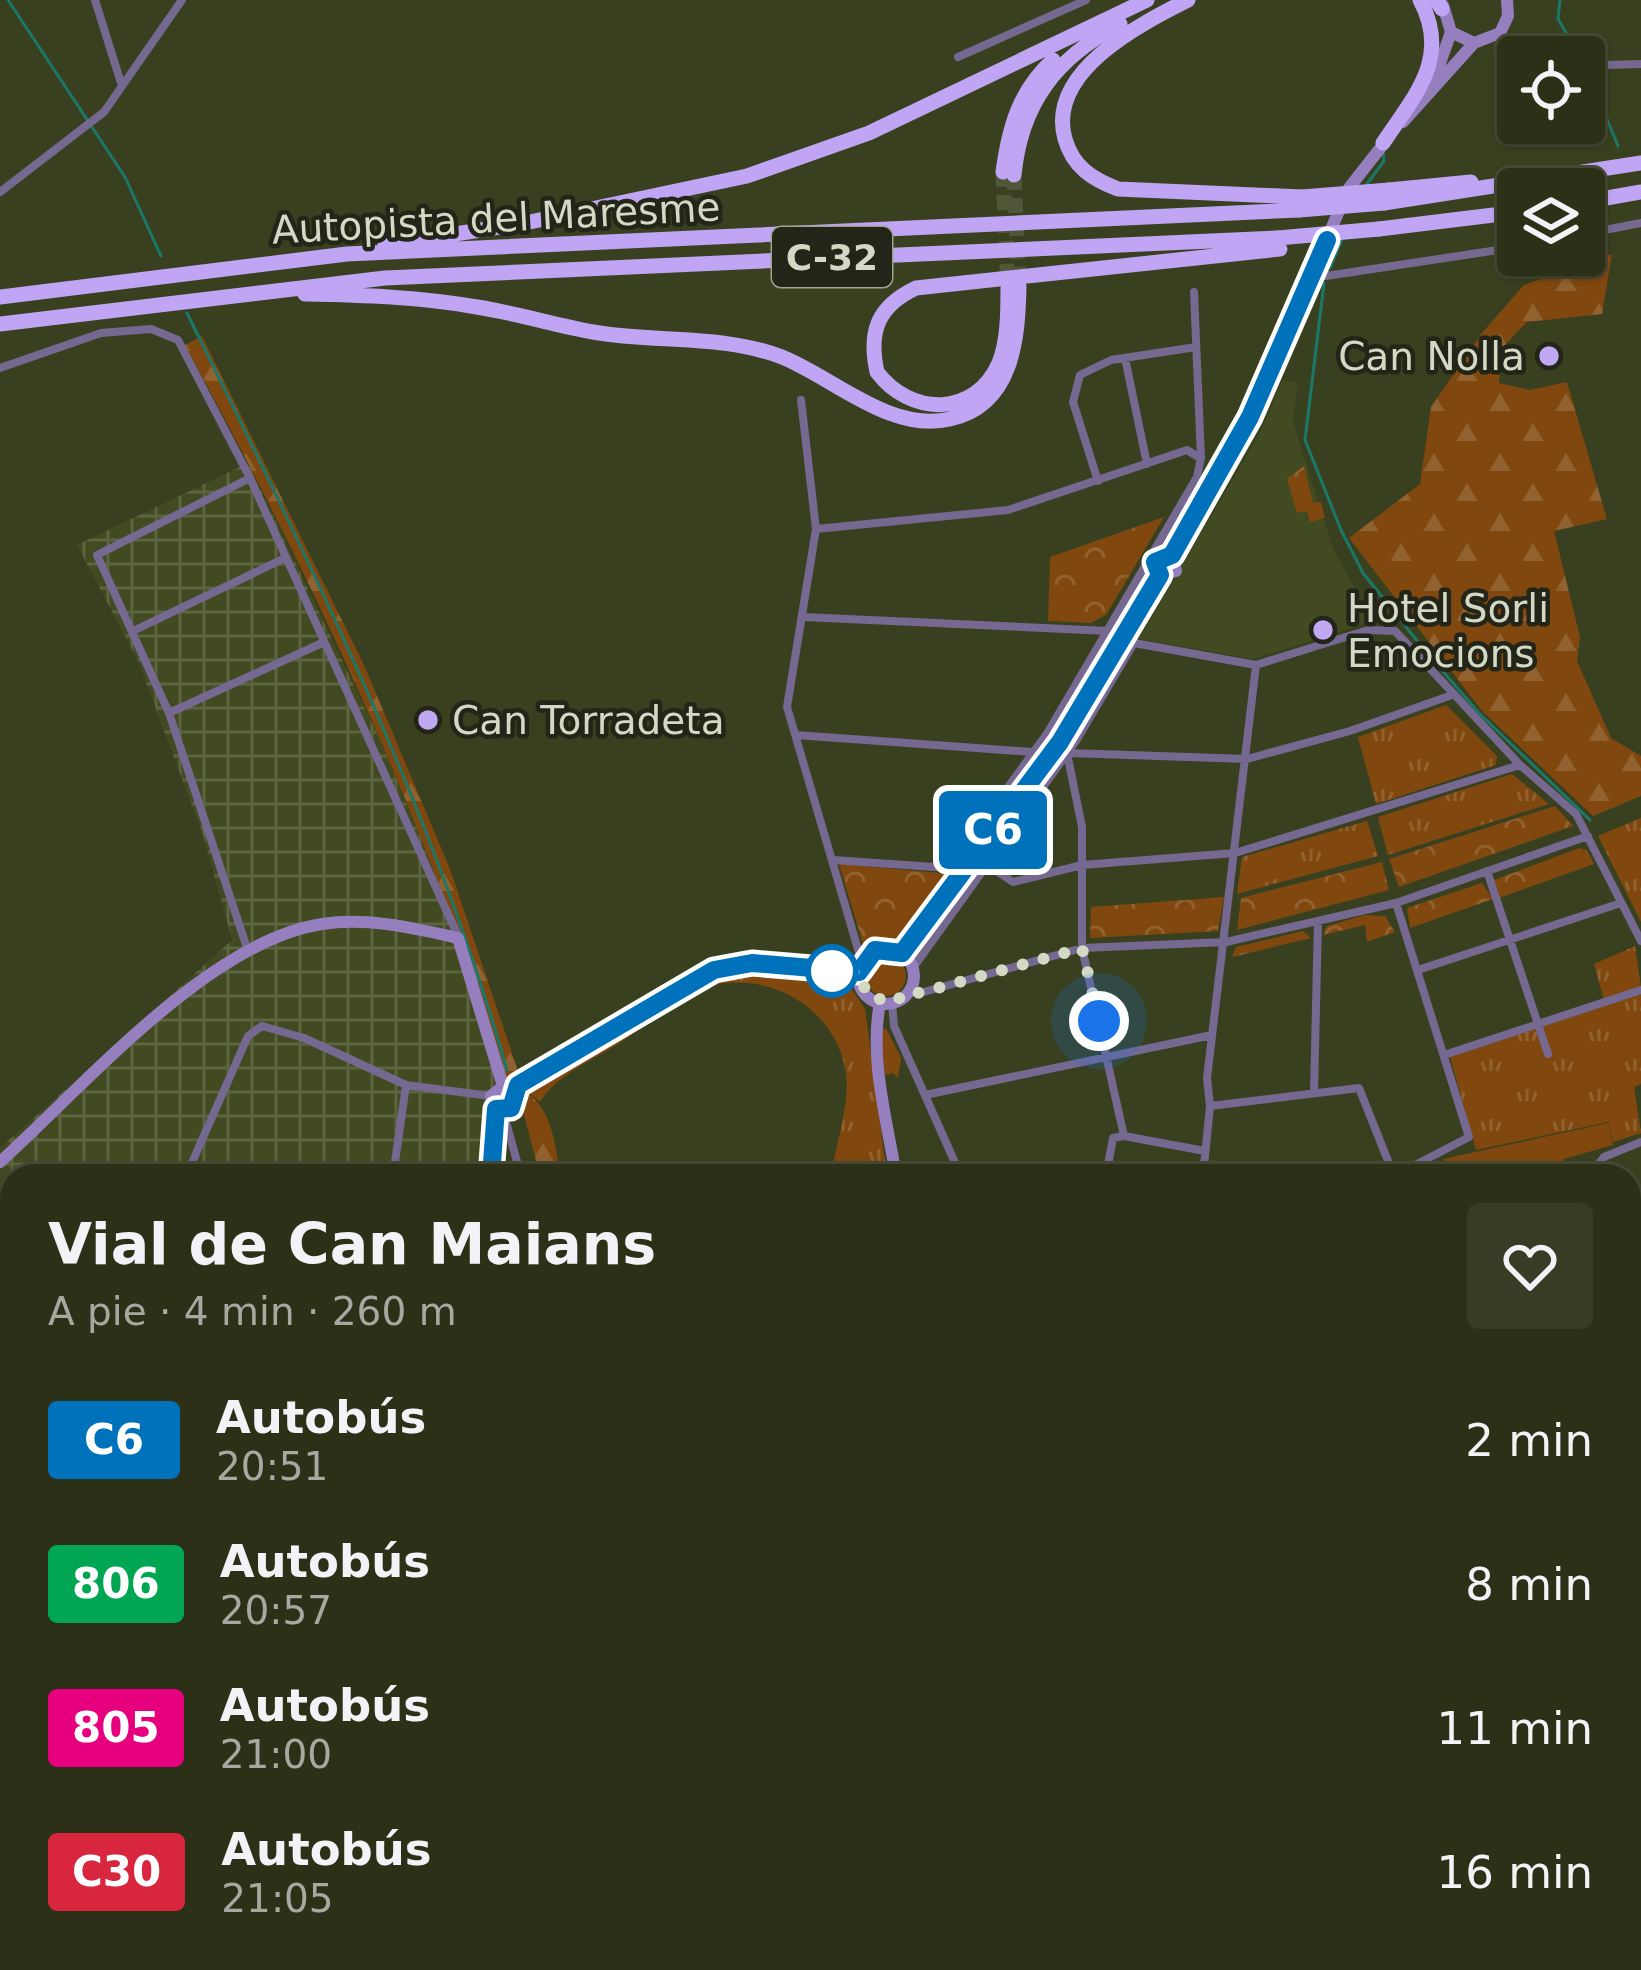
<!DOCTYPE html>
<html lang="es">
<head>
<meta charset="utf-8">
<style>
  :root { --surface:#2b3017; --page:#373c24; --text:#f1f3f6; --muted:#a6a9a1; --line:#474b36 }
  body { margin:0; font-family:"DejaVu Sans",sans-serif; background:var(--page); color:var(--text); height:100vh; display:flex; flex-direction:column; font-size:45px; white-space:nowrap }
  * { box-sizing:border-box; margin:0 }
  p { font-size:39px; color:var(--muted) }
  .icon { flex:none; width:66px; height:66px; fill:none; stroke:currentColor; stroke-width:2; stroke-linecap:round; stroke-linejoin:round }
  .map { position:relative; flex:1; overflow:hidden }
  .panel { position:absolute; left:0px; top:1164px; width:1641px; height:807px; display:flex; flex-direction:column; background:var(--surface); border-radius:36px 36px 0 0; box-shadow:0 3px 9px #0004,0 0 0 3px var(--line) }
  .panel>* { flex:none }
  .badge { padding:0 24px; border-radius:9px; font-size:42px; line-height:78px }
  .controls { position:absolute; left:1497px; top:36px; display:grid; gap:24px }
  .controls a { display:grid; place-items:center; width:108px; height:108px; border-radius:12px; background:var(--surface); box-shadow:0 3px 9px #0004,0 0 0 3px var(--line); font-size:60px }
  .you { position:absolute; width:60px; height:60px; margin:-30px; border:9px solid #fff; border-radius:50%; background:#1a73e8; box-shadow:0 0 0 18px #1a73e833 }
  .map>.badge { position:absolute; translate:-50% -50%; box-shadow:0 0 0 6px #fff }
  .round { display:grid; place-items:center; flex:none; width:126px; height:126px; border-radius:12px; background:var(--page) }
  .head { display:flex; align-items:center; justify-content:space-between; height:204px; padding:0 48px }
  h1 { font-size:57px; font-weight:600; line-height:90px }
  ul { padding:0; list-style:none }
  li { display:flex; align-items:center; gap:36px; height:144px; padding:0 48px }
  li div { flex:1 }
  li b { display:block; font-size:45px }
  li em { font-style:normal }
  li .badge { min-width:132px; font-weight:700; text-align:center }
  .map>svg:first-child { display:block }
</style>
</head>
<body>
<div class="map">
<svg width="1641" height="1970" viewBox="0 0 1641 1970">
  <defs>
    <pattern id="industrial-grid" width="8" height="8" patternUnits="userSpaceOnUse" patternTransform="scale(3)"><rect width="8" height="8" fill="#414a21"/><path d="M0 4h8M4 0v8" fill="none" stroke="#5c6440"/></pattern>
    <pattern id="grass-tufts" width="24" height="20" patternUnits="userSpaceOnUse" patternTransform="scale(3)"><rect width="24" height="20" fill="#80480e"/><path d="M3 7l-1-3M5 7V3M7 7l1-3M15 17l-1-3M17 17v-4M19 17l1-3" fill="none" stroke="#916230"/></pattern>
    <pattern id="forest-firs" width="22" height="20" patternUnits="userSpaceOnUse" patternTransform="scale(3)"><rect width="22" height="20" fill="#80480e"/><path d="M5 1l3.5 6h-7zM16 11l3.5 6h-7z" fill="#916230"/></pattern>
    <pattern id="park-crowns" width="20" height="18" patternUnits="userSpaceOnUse" patternTransform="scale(3)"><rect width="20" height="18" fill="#80480e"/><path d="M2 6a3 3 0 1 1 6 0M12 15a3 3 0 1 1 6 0" fill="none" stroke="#916230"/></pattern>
  </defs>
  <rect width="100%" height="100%" fill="#39401f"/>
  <path fill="#414a21" d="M1283 380 1298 384 1293 422 1333 549 1373 621 1254 659 1139 639 1259 435Z"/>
  <path fill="url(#industrial-grid)" d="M248 463 381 742 458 927 505 1079 483 1104 480 1176H12V1443L0 1441V1148L232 940 203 835 138 661 77 545Z"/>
  <path fill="url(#grass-tufts)" d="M1446 705 1497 756 1496 765 1376 804 1358 737Z
    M1512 774 1549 804 1388 855 1378 817Z
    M1641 818V922L1598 836Z
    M1367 821 1378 856 1237 894 1242 857Z
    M1635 946 1641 988 1604 1000 1594 964Z
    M758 973 847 982 865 1009 887 1176H813L833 1165C838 1138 850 1100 846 1073 836 1007 767 969 706 987 677 996 647 1025 621 1042 594 1060 557 1074 540 1102L525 1090 698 985Z
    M1641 994V1084L1634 1087 1641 1133 1613 1142 1608 1122 1476 1150 1450 1057Z
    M68 1959H381L379 1965 311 1964 309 1970H66Z"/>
  <path fill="url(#forest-firs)" d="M1612 254 1602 314 1527 322 1501 349 1499 383 1530 390 1567 382 1607 519 1554 531 1580 637 1577 661 1611 738 1641 756V796L1593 816 1482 711 1349 538 1420 484 1431 407 1482 333 1524 285Z
    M202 336 364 665 450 869 518 1071 505 1079C429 824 313 579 185 345Z
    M525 1090C553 1112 555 1143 560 1176H540L523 1111Z
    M1641 1880V1970H1616L1617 1959H1629V1881Z"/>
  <path fill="url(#park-crowns)" d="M1304 466 1313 503 1321 502 1325 518 1310 522 1307 511 1297 513 1287 479Z
    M1164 517 1106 615 1091 623 1048 621 1050 557Z
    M1555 806 1573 826 1399 887 1389 859Z
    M1579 848 1587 850 1594 864 1499 898 1494 880Z
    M1382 862 1389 890 1237 930 1241 898Z
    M839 864 952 874 900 942 881 941 865 951Z
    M1482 883 1493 899 1410 928 1407 908Z
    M1224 897 1218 931 1090 938 1091 907Z
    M1365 915 1385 916 1395 932 1367 942 1365 925 1323 935 1327 926Z
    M1303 931 1311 938 1232 957 1236 947Z"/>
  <path fill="#80480e" d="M866 976a20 20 0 1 1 40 0a20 20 0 1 1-40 0Z
    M886 1028 901 1058 898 1078 893 1073 885 1075 879 1030Z
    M1608 1123 1613 1145 1564 1159 1567 1176H1447L1443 1159Z"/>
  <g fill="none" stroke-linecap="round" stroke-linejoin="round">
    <path stroke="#1b7869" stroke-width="3" d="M8 0 125 177 161 256
      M1560 0 1558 19 1580 57
      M1584 63 1618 146
      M1367 184 1384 161 1383 152
      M1330 268 1343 237
      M1324 283 1305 440 1341 530 1363 573 1426 652 1479 713 1590 820
      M187 313C308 559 432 806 507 1070"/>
    <path stroke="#505738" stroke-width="15" stroke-dasharray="15 8" stroke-linecap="butt" d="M1003 172 1008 288
      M1014 175 1019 286"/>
    <path stroke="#756891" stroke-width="8" d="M95 0 121 83
      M958 57 1086 0
      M1603 65 1641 64
      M0 192 104 112 182 0
      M1584 234 1641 223
      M1321 256 1326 276 1518 247
      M1125 358 1147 464
      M0 368 101 333 151 329 178 340 250 478 458 936
      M801 400 816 529 787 707 862 963
      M1098 481 1073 402 1080 375 1111 360 1196 347
      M816 529 1008 510 1187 450 1200 458
      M803 617 1109 631
      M133 631 283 559
      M1134 643 1256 665 1368 630 1395 631 1520 765 1576 814 1641 941
      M169 713 322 643
      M796 735 1032 752
      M1067 753 1082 827V948L1124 1136 1205 1151
      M1069 753 1247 759 1350 731 1452 695
      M833 860 949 868 1048 732 1197 477 1201 458 1194 292
      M987 865 1013 882 1082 865 1235 853 1520 765
      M1487 871 1548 1054
      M247 948 169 713 97 555 250 478
      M913 968 1076 741 1134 643 1132 624
      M1418 970 1621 903
      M910 991 920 993 1082 948 1226 942 1396 903 1588 836
      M892 1003 894 1026 961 1176
      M1444 1055 1641 990
      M1314 1092 1318 921
      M925 1095 1212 1035
      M1210 1106 1359 1088 1394 1176
      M503 1111 521 1176
      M186 1176 248 1036 262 1026 304 1038 406 1085 490 1096
      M393 1176 406 1085
      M491 1176 497 1109
      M1106 1176 1113 1138 1124 1136
      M1203 1176 1210 1106 1207 1078 1256 665
      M1394 1176 1469 1137 1396 903
      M1589 1176 1604 1157 1641 1142
      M0 1274 12 1276
      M1629 1302 1641 1280
      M0 1419 12 1421
      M1629 1452 1641 1432
      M1629 1552 1641 1545
      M0 1565 12 1566
      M1629 1579 1641 1580
      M1629 1652 1641 1650
      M0 1679 12 1676
      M0 1764 12 1766
      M0 1854 12 1874
      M55 1959 60 1970
      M355 1959 380 1970
      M438 1959 439 1970
      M583 1959 585 1970
      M689 1959 693 1970
      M917 1959 921 1970
      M1134 1959 1143 1970
      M990 1967 1037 1959 1067 1970
      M314 1970 323 1959
      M1226 1970 1242 1959"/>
    <path stroke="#957fbf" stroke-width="12" d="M1443 5 1451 32 1474 43 1500 33 1508 16 1507 0
      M1431 89 1451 32
      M1403 122 1474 43
      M1172 555 1249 417 1349 188 1389 137
      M1160 575 1176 571 1172 555
      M1160 575 1155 562 1162 554 1172 555
      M858 976a28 28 0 1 1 56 0a28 28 0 1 1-56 0Z
      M902 953 1060 742 1160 575
      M880 1003C869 1059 887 1120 896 1176
      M503 1086 491 1096 497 1109 511 1108 514 1092
      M514 1092 714 970 752 963 859 972
      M0 1162C84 1086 209 941 322 924 368 917 413 928 458 938L503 1086"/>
    <path stroke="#c0a5f4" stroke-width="15" d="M1188 0C1140 24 1046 72 1065 139 1073 167 1092 179 1118 189L1302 197
      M1436 0 1442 9
      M1383 143C1415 95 1451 58 1420 0
      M1003 172C1009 128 1019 91 1053 60
      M1014 175C1021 103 1056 58 1120 24
      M1389 190 1471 182
      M1584 202 1641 192
      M1384 203 1641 163
      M1379 229 1518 212
      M385 245 525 223 747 176 869 133 1147 0
      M1008 288C1008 311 1008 341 999 363 975 418 910 416 877 372 868 331 878 306 916 288L1280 249
      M305 294C363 295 420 297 477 307 516 313 554 325 593 332 655 343 722 334 782 357 834 378 890 433 950 419 1013 405 1018 339 1019 286
      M0 297 347 254 1299 210
      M0 324 385 278 1278 238"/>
    <path stroke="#c0a5f4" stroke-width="15" d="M1302 197 1389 190
      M1299 210 1384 203
      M1278 238 1379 229"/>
  </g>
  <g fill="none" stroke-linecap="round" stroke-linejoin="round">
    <g stroke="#fff" stroke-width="27">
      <path id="line" d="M491 1176 496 1109 511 1108 518 1085 714 970 752 963 859 972 875 950 902 953 1060 742 1160 575 1155 562 1172 555 1250 417 1327 240"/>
    </g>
    <use href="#line" stroke="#0072bc" stroke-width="18"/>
    <path stroke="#d4d9c6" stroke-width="12" stroke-dasharray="0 21.6" d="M832 971 859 972 867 995 892 1003 910 991 920 993 1082 948 1099 1021"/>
  </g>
  <g fill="#c1a8f3" stroke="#222517" stroke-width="4.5">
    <circle cx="1549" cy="356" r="12"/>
    <circle cx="1323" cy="630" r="12"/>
    <circle cx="428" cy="720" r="12"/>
  </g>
  <circle fill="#fff" stroke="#0072bc" stroke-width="6" cx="832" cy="971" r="24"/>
  <g text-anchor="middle" stroke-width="9" stroke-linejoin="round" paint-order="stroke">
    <rect fill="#222517" stroke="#9fa392" stroke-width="3" x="772" y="227" width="120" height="60" rx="9"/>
    <g font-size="36" font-weight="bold" fill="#d4d9c6">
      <text x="832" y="270">C-32</text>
    </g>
    <g font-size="39" fill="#d4d9c6" stroke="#222517">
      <text transform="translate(496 218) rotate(-3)" y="14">Autopista del Maresme</text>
    </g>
    <g font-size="39" fill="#d4d9c6" stroke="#222517" text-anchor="start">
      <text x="1525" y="370" text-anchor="end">Can Nolla</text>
      <text x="1347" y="622">Hotel Sorli<tspan x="1347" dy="45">Emocions</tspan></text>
      <text x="452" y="734">Can Torradeta</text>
    </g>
  </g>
</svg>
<div class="controls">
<a><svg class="icon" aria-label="locate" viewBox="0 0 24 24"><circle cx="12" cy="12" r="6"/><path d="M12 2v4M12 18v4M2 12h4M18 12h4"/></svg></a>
<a><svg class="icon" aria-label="layers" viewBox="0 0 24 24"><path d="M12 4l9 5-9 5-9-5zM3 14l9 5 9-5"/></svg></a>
</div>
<div class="you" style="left:1099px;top:1021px"></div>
<b class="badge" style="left:993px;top:830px;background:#0072bc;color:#fff">C6</b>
<section class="panel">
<div class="head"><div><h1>Vial de Can Maians</h1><p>A pie · 4 min · 260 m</p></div><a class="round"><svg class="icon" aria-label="heart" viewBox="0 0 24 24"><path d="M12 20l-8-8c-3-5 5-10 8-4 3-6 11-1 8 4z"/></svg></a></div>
<ul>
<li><span class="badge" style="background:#0072bc;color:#fff">C6</span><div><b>Autobús</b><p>20:51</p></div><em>2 min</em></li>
<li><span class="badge" style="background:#00a651;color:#fff">806</span><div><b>Autobús</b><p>20:57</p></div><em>8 min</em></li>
<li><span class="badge" style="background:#e6007e;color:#fff">805</span><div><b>Autobús</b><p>21:00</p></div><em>11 min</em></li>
<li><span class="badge" style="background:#d7263d;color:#fff">C30</span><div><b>Autobús</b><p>21:05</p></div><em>16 min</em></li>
</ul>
</section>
</div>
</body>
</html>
